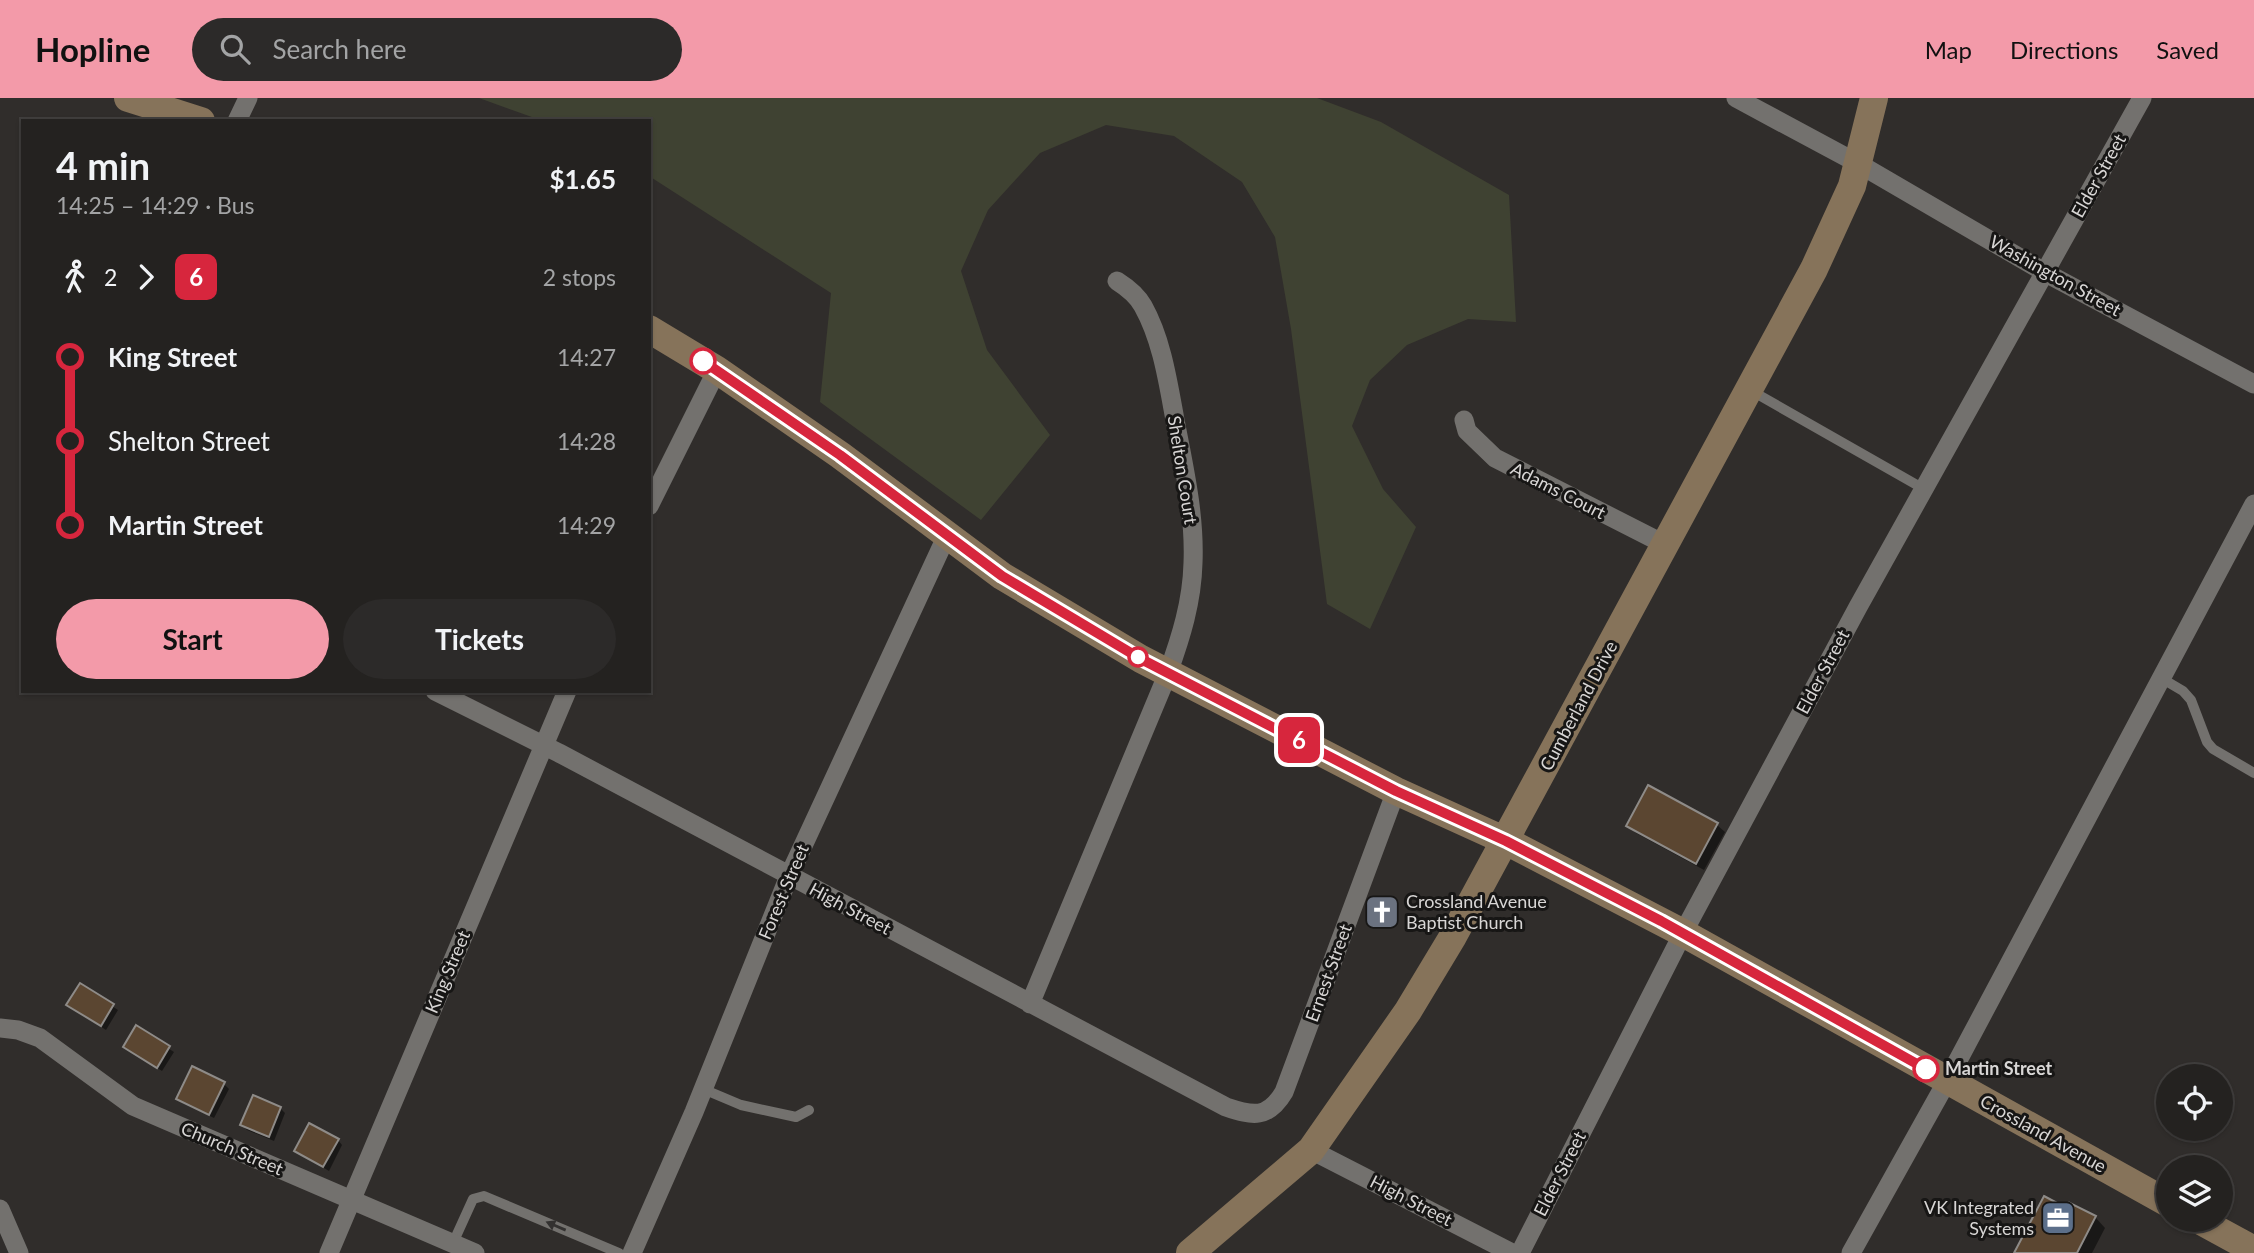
<!DOCTYPE html>
<html lang="en">
<head>
<meta charset="utf-8">
<style>
  :root { --surface:#242220; --page:#2c2a29; --text:#f1f3f6; --muted:#a3a4a5; --line:#413f3e; --accent:#f39aa9 }
  body { margin:0; font-family:Lato,sans-serif; background:var(--page); color:var(--text); height:100vh; display:flex; flex-direction:column; font-size:26px; white-space:nowrap }
  * { box-sizing:border-box; margin:0 }
  p { font-size:23px; color:var(--muted) }
  .icon { flex:none; width:38px; height:38px; fill:none; stroke:currentColor; stroke-width:2; stroke-linecap:round; stroke-linejoin:round }
  .map { position:relative; flex:1; overflow:hidden }
  .panel { position:absolute; left:21px; top:21px; width:630px; height:574px; display:flex; flex-direction:column; background:var(--surface); border-radius:0px; box-shadow:0 2px 5px #0004,0 0 0 2px var(--line) }
  .panel>* { flex:none }
  .badge { padding:0 14px; border-radius:10px; font-size:24px; line-height:46px }
  .controls { position:absolute; left:2156px; top:966px; display:grid; gap:14px }
  .controls a { display:grid; place-items:center; width:77px; height:77px; border-radius:50%; background:var(--surface); box-shadow:0 2px 5px #0004,0 0 0 2px var(--line); font-size:35px }
  .map>.badge { position:absolute; translate:-50% -50%; box-shadow:0 0 0 4px #fff }
  .legs { display:flex; align-items:center; gap:10px; height:77px; padding:0 35px; font-size:23px }
  .legs p { margin-inline-start:auto }
  .headline { display:flex; align-items:center; justify-content:space-between; height:119px; padding:0 35px }
  h1 { font-size:38px; font-weight:700; line-height:52px }
  .button { display:flex; gap:14px; margin-top:auto; padding:14px 35px }
  .button a { flex:1; height:80px; border-radius:42px; background:var(--accent); color:#111; font-size:28px; font-weight:700; line-height:80px; text-align:center }
  .button a+a { background:var(--page); color:var(--text) }
  ul { padding:0 35px; list-style:none }
  li { display:flex; align-items:center; gap:24px; height:84px; font-size:26px }
  li i { display:grid; place-items:center; width:10px; height:100%; margin:0 9px; background:currentColor }
  li i::after { content:''; width:18px; height:18px; margin:-9px; border:5px solid; border-radius:50%; background:var(--surface) }
  li p { margin-inline-start:auto }
  li:first-child i { background:linear-gradient(#0000 50%,currentColor 0) }
  li:last-child i { background:linear-gradient(currentColor 50%,#0000 0) }
  header { display:flex; align-items:center; gap:42px; box-sizing:border-box; height:98px; padding:0 35px; background:var(--accent); color:#111 }
  header strong { font-size:33px }
  nav { display:flex; gap:38px; margin-inline-start:auto; font-size:24px }
  .search { width:490px; height:63px; background:var(--page); display:flex; align-items:center; gap:18px; box-sizing:border-box; padding:0 24px; border-radius:38px; color:var(--muted); font-size:26px }
  .map>svg:first-child { display:block }
</style>
</head>
<body>
<header>
<strong>Hopline</strong>
<div class="search"><svg class="icon" aria-label="search" viewBox="0 0 24 24"><circle cx="10" cy="10" r="6"/><path d="M15 15l6 6"/></svg>Search here</div>
<nav><a>Map</a><a>Directions</a><a>Saved</a></nav>
</header>
<div class="map">
<svg width="2254" height="1155" viewBox="0 0 2254 1155">
  <rect width="100%" height="100%" fill="#302d2b"/>
  <path fill="#3f4232" d="M479 0H1317L1381 24 1509 97 1516 224 1468 221 1407 247 1370 282 1352 328 1383 391 1416 429 1370 531 1327 506 1291 231 1275 139 1242 84 1174 38 1106 27 1040 55 988 112 961 173 987 252 1050 337 981 422 820 304 831 195 649 78V23H543Z"/>
  <path fill="#0007" d="M1628 727H1717L1725 734 1704 772 1636 735Z
    M80 887 118 912 106 932 68 907Z
    M136 930 174 954 162 973 125 949Z
    M224 986 229 991 214 1020 183 1005 178 1001Z
    M280 1010 285 1015 274 1043 247 1032 242 1027Z
    M338 1042 342 1047 329 1073 296 1053Z
    M2075 1116 2095 1119 2105 1130 2092 1155H2016Z"/>
  <path fill="#5b4631" stroke="#8e8b88" stroke-width="2" d="M1648 687 1718 725 1696 766 1626 728Z
    M80 885 114 906 101 928 66 907Z
    M136 927 170 948 157 970 123 949Z
    M192 968 225 984 209 1017 176 1001Z
    M253 997 281 1009 269 1039 240 1027Z
    M309 1025 339 1041 323 1069 294 1053Z
    M2044 1098 2072 1113 2070 1105 2096 1118 2077 1155H2014Z"/>
  <g fill="none" stroke-linecap="round" stroke-linejoin="round">
    <path stroke="#73716e" stroke-width="10" d="M1750 292 1924 391
      M2161 580 2183 593 2191 602 2207 644 2213 651 2254 675
      M703 991 741 1007 796 1019 809 1012
      M453 1145 473 1101 484 1098 619 1155"/>
    <path stroke="#73716e" stroke-width="19" d="M1736 0 1859 66 2046 175 2254 286
      M237 23 248 0
      M1464 322 1467 333 1495 360 1666 447
      M649 408 717 272
      M435 593 559 655 1226 1009C1253 1018 1268 1021 1284 994L1396 693
      M1030 906 1168 575C1181 539 1192 504 1193 465 1195 417 1184 369 1175 322 1168 284 1162 242 1143 208 1137 197 1128 190 1117 183
      M0 930 18 932 40 940 133 1008 475 1155
      M1311 1052 1512 1155
      M0 1111 19 1155
      M329 1155 567 593
      M632 1155 694 1014 789 778 947 437
      M1520 1155 1683 835 1858 509 2142 0
      M1851 1155 1947 983 2254 406"/>
    <path stroke="#86735a" stroke-width="28" d="M128 0 201 23
      M649 231 717 272 840 357 1002 478 1141 561 1396 693 1506 743 1683 835 2168 1105
      M2199 1122 2254 1152
      M1190 1155 1311 1052 1408 913 1452 840 1814 171 1852 88 1874 0"/>
  </g>
  <defs><path id="oneway-solid" d="M-6-.8H1V-3.2L6.5 0L1 3.2V.8H-6Z" transform="scale(1.75)"/></defs>
  <use fill="#333130" href="#oneway-solid" transform="translate(556 1128) rotate(-157)"/>
  <g fill="none" stroke-linecap="round" stroke-linejoin="round">
    <g stroke="#fff" stroke-width="16">
      <path id="line-1" d="M703 263 840 357 1002 478 1141 561 1396 693 1506 743 1661 823 1926 971"/>
    </g>
    <use href="#line-1" stroke="#d7263d" stroke-width="10"/>
  </g>
  <defs>
    <g id="church-square" transform="scale(1.75)"><rect x="-9" y="-9" width="18" height="18" rx="4" fill="#6b7280" stroke="#171615"/><path d="M-1.2-6h2.4v3.5h3.3v2.4h-3.3V6h-2.4V-.1h-3.3v-2.4h3.3Z" fill="#fff"/></g>
    <g id="office-square" transform="scale(1.75)"><rect x="-9" y="-9" width="18" height="18" rx="4" fill="#5c6f8a" stroke="#171615"/><path d="M-6-3h4V-5.5h4V-3h4V5H-6ZM-1-4.5V-3h2v-1.5ZM-6 0V1H6V0Z" fill="#fff"/></g>
  </defs>
  <g fill-rule="evenodd">
    <use href="#church-square" x="1382" y="814"/>
    <use href="#office-square" x="2058" y="1120"/>
  </g>
  <g fill="#fff" stroke="#d7263d" stroke-width="3.5">
    <circle cx="703" cy="263" r="12"/>
    <circle cx="1138" cy="559" r="9"/>
    <circle cx="1926" cy="971" r="12"/>
  </g>
  <g text-anchor="middle" stroke-width="6" stroke-linejoin="round" paint-order="stroke">
    <g font-size="18" fill="#d8d6d5" stroke="#171615">
      <text transform="translate(2099 78) rotate(-61)" y="6">Elder Street</text>
      <text transform="translate(2055 178) rotate(29)" y="6">Washington Street</text>
      <text transform="translate(1182 372) rotate(81)" y="6">Shelton Court</text>
      <text transform="translate(1558 393) rotate(27)" y="6">Adams Court</text>
      <text transform="translate(1823 574) rotate(-62)" y="6">Elder Street</text>
      <text transform="translate(1579 608) rotate(-62)" y="6">Cumberland Drive</text>
      <text transform="translate(784 794) rotate(-67)" y="6">Forest Street</text>
      <text transform="translate(850 811) rotate(28)" y="6">High Street</text>
      <text transform="translate(448 874) rotate(-67)" y="6">King Street</text>
      <text transform="translate(1329 875) rotate(-70)" y="6">Ernest Street</text>
      <text transform="translate(2043 1036) rotate(29)" y="6">Crossland Avenue</text>
      <text transform="translate(232 1051) rotate(23)" y="6">Church Street</text>
      <text transform="translate(1560 1076) rotate(-63)" y="6">Elder Street</text>
      <text transform="translate(1411 1103) rotate(27)" y="6">High Street</text>
    </g>
    <g font-size="18" fill="#d8d6d5" stroke="#171615" text-anchor="start">
      <text x="1406" y="810">Crossland Avenue<tspan x="1406" dy="21">Baptist Church</tspan></text>
      <text x="2034" y="1116" text-anchor="end">VK Integrated<tspan x="2034" dy="21">Systems</tspan></text>
    </g>
    <g font-size="18" font-weight="bold" fill="#d8d6d5" stroke="#171615" text-anchor="start">
      <text x="1945" y="977">Martin Street</text>
    </g>
  </g>
</svg>
<div class="controls">
<a><svg class="icon" aria-label="locate" viewBox="0 0 24 24"><circle cx="12" cy="12" r="6"/><path d="M12 2v4M12 18v4M2 12h4M18 12h4"/></svg></a>
<a><svg class="icon" aria-label="layers" viewBox="0 0 24 24"><path d="M12 4l9 5-9 5-9-5zM3 14l9 5 9-5"/></svg></a>
</div>
<b class="badge" style="left:1299px;top:642px;background:#d7263d;color:#fff">6</b>
<section class="panel">
<div class="headline"><div><h1>4 min</h1><p>14:25 – 14:29 · Bus</p></div><b>$1.65</b></div>
<div class="legs"><svg class="icon" aria-label="walk" viewBox="0 0 24 24"><circle cx="13" cy="4" r="2"/><path d="M13 8l-2 6 4 7M11 14l-3 7M7 12l3-4h3l4 4"/></svg>2<svg class="icon" aria-label="forward" viewBox="0 0 24 24"><path d="M9 5l7 7-7 7"/></svg><b class="badge" style="background:#d7263d;color:#fff">6</b><p>2 stops</p></div>
<ul>
<li><i style="color:#d7263d"></i><b>King Street</b><p>14:27</p></li>
<li><i style="color:#d7263d"></i><span>Shelton Street</span><p>14:28</p></li>
<li><i style="color:#d7263d"></i><b>Martin Street</b><p>14:29</p></li>
</ul>
<div class="button"><a>Start</a><a>Tickets</a></div>
</section>
</div>
</body>
</html>
